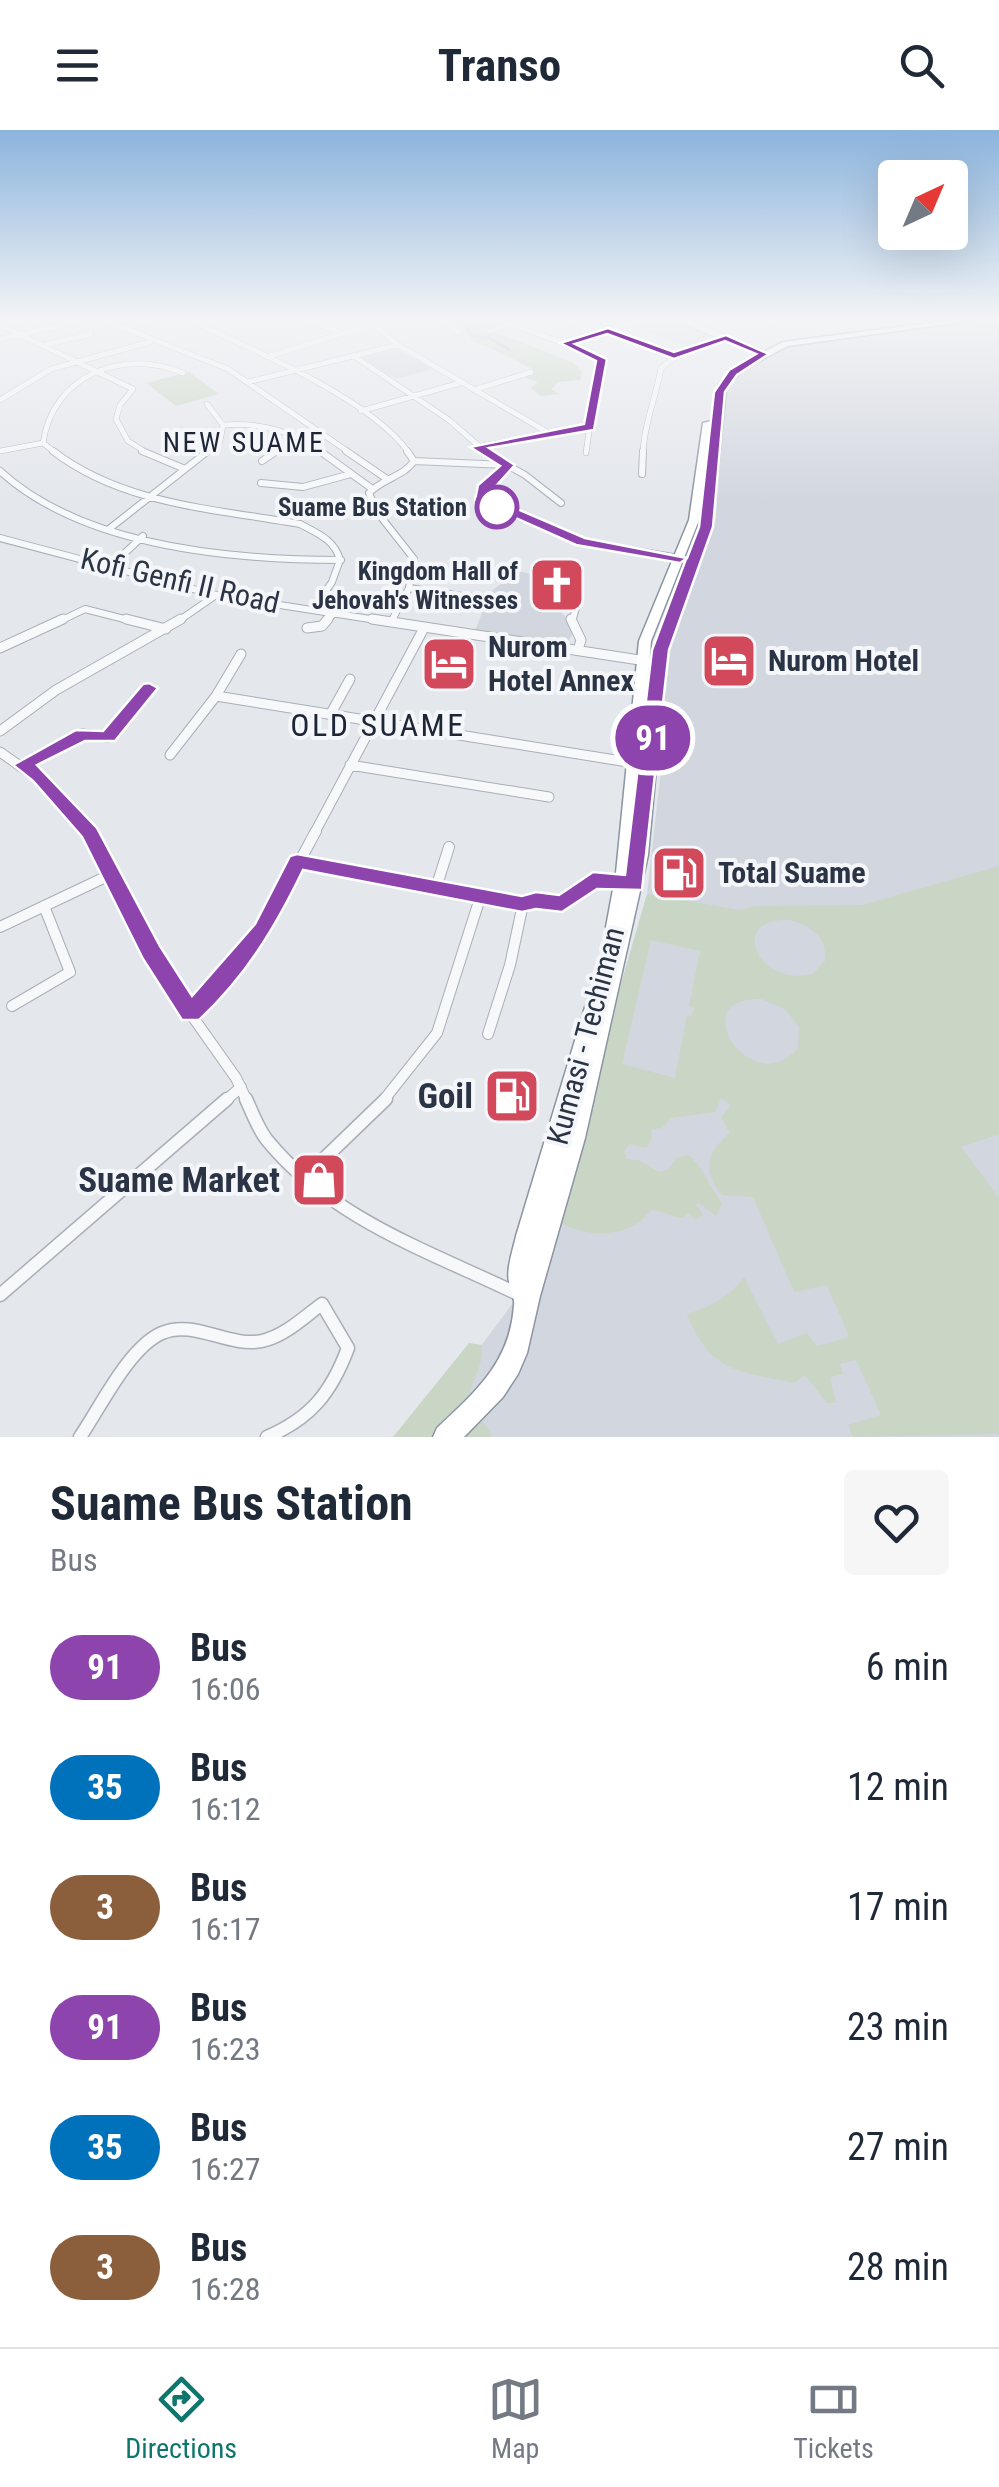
<!DOCTYPE html>
<html lang="en">
<head>
<meta charset="utf-8">
<style>
  :root { --surface:#fff; --page:#f6f6f7; --text:#1f2937; --muted:#747a83; --line:#e0e1e3; --accent:#0f766e }
  body { margin:0; font-family:"Roboto Condensed",sans-serif; background:var(--page); color:var(--text); height:100vh; display:flex; flex-direction:column; font-size:38px; white-space:nowrap }
  * { box-sizing:border-box; margin:0 }
  p { font-size:32px; color:var(--muted) }
  .icon { flex:none; width:55px; height:55px; fill:none; stroke:currentColor; stroke-width:2; stroke-linecap:round; stroke-linejoin:round }
  .map { position:relative; height:1307px; overflow:hidden }
  .side { display:flex; flex-direction:column; background:var(--surface); flex:1 }
  .side>* { flex:none }
  .badge { padding:0 20px; border-radius:32px; font-size:35px; line-height:65px }
  .needle { width:65px; rotate:44deg }
  .tools { position:absolute; left:878px; top:30px; display:grid; gap:20px }
  .tools a { display:grid; place-items:center; width:90px; height:90px; border-radius:10px; background:var(--surface); box-shadow:0 10px 40px #0002; font-size:50px }
  .map>.badge { position:absolute; translate:-50% -50%; box-shadow:0 0 0 5px #fff }
  .round { display:grid; place-items:center; flex:none; width:105px; height:105px; border-radius:10px; background:var(--page) }
  .head { display:flex; align-items:center; justify-content:space-between; height:170px; padding:0 50px }
  h1 { font-size:48px; font-weight:700; line-height:75px }
  ul { padding:0; list-style:none }
  li { display:flex; align-items:center; gap:30px; height:120px; padding:0 50px }
  li div { flex:1 }
  li b { display:block; font-size:38px }
  li em { font-style:normal }
  li .badge { min-width:110px; font-weight:700; text-align:center }
  header { display:flex; justify-content:space-between; align-items:center; height:130px; padding:0 50px; background:var(--surface); font-size:45px; font-weight:700 }
  .menu { display:flex; justify-content:space-around; align-items:center; height:140px; border-top:2px solid var(--line); background:var(--surface); font-size:28px; color:var(--muted) }
  .menu a { display:grid; justify-items:center; gap:5px }
  .menu .selected { color:var(--accent) }
  .map>svg:first-child { display:block }
</style>
</head>
<body>
<header><svg class="icon" aria-label="menu" viewBox="0 0 24 24"><path d="M4 6h16M4 12h16M4 18h16"/></svg>Transo<svg class="icon" aria-label="search" viewBox="0 0 24 24"><circle cx="10" cy="10" r="6"/><path d="M15 15l6 6"/></svg></header>
<div class="map">
<svg width="999" height="1307" viewBox="0 0 999 1307">
  <rect width="100%" height="100%" fill="#e4e7ec"/>
  <path fill="#d2d6de" d="M658 188H673L716 205 688 217 634 196Z
    M999 188V1307H413L539 1138 647 764 665 604 663 544 679 485 716 388 723 264 739 243 781 218Z
    M399 220 432 239 396 249 361 227Z
    M518 441 544 447 535 457 565 486 572 503 568 514 475 501 490 462Z"/>
  <path fill="#c9d6c5" fill-rule="evenodd" d="M444 188 499 191 506 195 491 200 574 233 582 243 580 250 558 252 551 259 559 264 541 266 531 258 538 252 524 247 503 249 533 239C520 233 486 214 475 213L462 198Z
    M189 242 219 264 176 276 146 253Z
    M999 736V1004L961 1017 999 1068V1304L853 1307 848 1295 881 1285 856 1230 840 1234 843 1244 830 1247 836 1273H827L805 1245 794 1253C739 1241 710 1243 687 1184 712 1176 728 1168 744 1147L778 1214 807 1203 817 1216 849 1207 827 1155 794 1162 753 1067 722 1065C702 1041 706 1022 730 1003L721 988 730 975 721 968 715 982 671 988 662 998 652 999 651 1011 646 1018 630 1014 624 1021 627 1029 638 1030 659 1042 668 1040 677 1027 689 1025C703 1037 710 1058 722 1073L716 1086 698 1072 696 1075 703 1085 695 1090 688 1083 683 1088C670 1087 663 1080 650 1080 633 1110 578 1109 554 1088L647 764 740 780 756 776 862 775ZM789 790C811 795 828 808 825 831L812 844C758 858 727 787 789 790ZM651 810 700 821 689 876 694 878 692 886 687 885 675 948 622 934ZM761 869 785 879 799 897 798 918C752 972 682 867 761 869Z
    M469 1213 482 1215C484 1239 467 1257 469 1272 471 1284 488 1294 492 1307H393Z"/>
  <g fill="none" stroke-linecap="round" stroke-linejoin="round">
    <path stroke="#9fb4cc" stroke-width="2.5" d="M453 188 467 197 471 205 490 208 508 219"/>
    <g stroke="#a9aeb7" stroke-width="6">
      <path id="minor-far4" d="M99 188 228 239 350 323
        M184 188C245 216 371 268 409 323
        M300 188 340 202
        M365 188 398 215 547 302
        M440 188 459 203
        M559 188 596 203
        M764 188 774 192
        M692 194 706 188
        M0 195 133 259 120 275 116 289 128 311 147 323
        M2 196 28 188
        M123 198 159 188
        M610 202 674 225
        M0 209 94 188
        M566 213 650 188
        M45 215 91 204
        M354 226 449 290 487 323
        M267 227 393 188
        M248 252 398 215
        M474 260 531 242
        M0 270 51 239 150 212
        M361 281 460 253
        M223 295C262 292 291 301 323 323
        M585 299 589 302 586 323
        M43 313 56 323
        M43 313C53 244 124 218 183 243
        M476 317 590 297 602 237 601 229 591 223 510 194 489 201
        M0 321 43 313
        M205 323 220 311 223 295 207 274
        M273 323 299 305
        M643 323C644 294 656 267 661 238L685 219 726 208"/>
    </g>
    <g stroke="#a9aeb7" stroke-width="8">
      <path id="minor-far3" d="M53 321C123 375 216 379 300 394 317 403 335 410 340 430L332 452 313 480
        M142 321 185 339
        M320 321 371 358
        M346 321 387 349
        M482 321 525 345 561 373
        M262 331 277 321
        M414 331 506 335
        M509 335 479 363 488 374 582 412 679 428
        M0 341C83 417 233 430 341 430
        M642 344 643 321
        M261 353 303 357 351 344
        M109 399 208 321
        M0 408 216 465 389 492
        M112 435 143 406
        M409 458 462 466 513 467
        M570 460 578 471 572 492
        M58 492 85 479 136 492
        M177 492 216 465
        M326 492 334 483
        M391 492 409 458 414 429 377 382 369 363C382 349 404 346 414 331L407 321"/>
    </g>
    <g stroke="#a9aeb7" stroke-width="11">
      <path id="minor-far2" d="M126 489 166 499
        M372 489 646 531
        M571 489 581 510 578 520
        M307 498 322 496 328 489
        M0 518 63 489
        M216 566 241 524
        M330 585 350 549
        M0 601 56 560 181 489
        M0 622 53 659 89 704
        M170 625 216 566 634 633
        M23 635 82 604 108 607 149 558
        M350 635 549 667
        M314 704 424 498"/>
    </g>
    <g stroke="#a9aeb7" stroke-width="12">
      <path id="minor-far1" d="M87 701 156 832 190 883
        M297 732 523 774 536 770 563 774 593 750 625 754
        M436 758 449 717
        M0 797 114 743
        M12 876 70 842 44 776
        M488 904 510 835 523 774
        M225 971 241 957
        M247 971 236 948 190 883C248 830 279 769 316 701
        M383 971 437 903 481 765"/>
    </g>
    <g stroke="#a9aeb7" stroke-width="15">
      <path id="minor" d="M246 969C252 982 258 999 267 1010 331 1089 431 1122 520 1165
        M305 1047 386 969
        M0 1165 227 969
        M80 1307C100 1278 129 1217 162 1203 194 1189 229 1218 262 1211 285 1206 304 1187 322 1174L348 1218C331 1263 311 1288 267 1307"/>
    </g>
    <g stroke="#a9aeb7" stroke-width="8">
      <path id="tertiary" d="M678 188 764 224"/>
    </g>
    <g stroke="#8b94a3" stroke-width="3">
      <path id="trunk" d="M967 188H991L788 216 744 239 726 257 712 397 667 520 648 725 585 1008 540 1166 527 1223 518 1244 503 1267 464 1307H433L437 1298C476 1261 510 1233 514 1175 515 1167 510 1160 509 1152 506 1139 513 1120 516 1106L592 854 595 849 604 848 615 804 609 802 606 797 616 743 639 511 689 390 703 293 711 291 699 390 651 511 639 662 655 520 700 397 719 254 738 235 783 212Z"/>
    </g>
    <use href="#minor-far4" stroke="#f7f8fa" stroke-width="5"/>
    <use href="#minor-far3" stroke="#f7f8fa" stroke-width="6"/>
    <use href="#minor-far2" stroke="#f7f8fa" stroke-width="9"/>
    <use href="#minor-far1" stroke="#f7f8fa" stroke-width="10"/>
    <use href="#minor" stroke="#f7f8fa" stroke-width="12"/>
    <use href="#tertiary" stroke="#f7f8fa" stroke-width="6"/>
    <use href="#trunk" fill="#fff" fill-rule="evenodd"/>
  </g>
  <linearGradient id="sky" x2="0" y2="1"><stop stop-color="#8bb4dd"/><stop offset="0.51" stop-color="#f3f4f6"/><stop offset="1" stop-color="#f3f4f6" stop-opacity="0"/></linearGradient>
  <rect width="999" height="371" fill="url(#sky)"/>
  <path fill="#8e44ad" stroke="#fff" stroke-width="2.5" fill-rule="evenodd" d="M608 198 674 222 726 205 769 224 737 245 725 262 713 397 669 520 642 760 597 759 562 782 536 779 522 782 303 740C275 798 246 846 199 890H182L143 829 82 707 33 651 13 635 76 600 103 601 143 554 149 553 158 558 115 611H85L37 635 97 698 160 816 192 866 255 794 290 726 297 724 522 766 536 762 559 765 593 742 625 745 652 520 686 429 680 433 576 415 475 370 478 355 500 336 470 317 584 294 596 231 560 213ZM607 204 674 229 725 211 756 224 729 240 714 262 699 397 687 428 585 408 487 366 515 335 489 318 594 300 607 229 575 214Z"/>
  <defs>
    <g id="church-square" transform="scale(2.875)"><rect x="-9" y="-9" width="18" height="18" rx="4" fill="#d1495b" stroke="#f4f6f9"/><path d="M-1.2-6h2.4v3.5h3.3v2.4h-3.3V6h-2.4V-.1h-3.3v-2.4h3.3Z" fill="#fff"/></g>
    <g id="hotel-square" transform="scale(2.875)"><rect x="-9" y="-9" width="18" height="18" rx="4" fill="#d1495b" stroke="#f4f6f9"/><path d="M-6-4.5h1.5V1H6V5H4.5V3h-9V5H-6ZM-4 0a1.8 1.8 0 1 1 3.6 0ZM.5 0V-2.5h3Q6-2.5 6 0Z" fill="#fff"/></g>
    <g id="fuel-square" transform="scale(2.875)"><rect x="-9" y="-9" width="18" height="18" rx="4" fill="#d1495b" stroke="#f4f6f9"/><path d="M-5.5-6h7V0h2V4h1.3V-2.5L3-4.5l.8-.8L6-3V5H2.5V1h-1V6h-7ZM-4.2-4.7v3.2H.2V-4.7Z" fill="#fff"/></g>
    <g id="shop-square" transform="scale(2.875)"><rect x="-9" y="-9" width="18" height="18" rx="4" fill="#d1495b" stroke="#f4f6f9"/><path d="M-5-2.5h2.3a2.7 3.5 0 0 1 5.4 0H5L5.5 6h-11ZM-1.5-2.5h3a1.5 2.3 0 0 0-3 0Z" fill="#fff"/></g>
  </defs>
  <g fill-rule="evenodd">
    <use href="#church-square" x="557" y="455"/>
    <use href="#hotel-square" x="729" y="531"/>
    <use href="#hotel-square" x="449" y="534"/>
    <use href="#fuel-square" x="679" y="743"/>
    <use href="#fuel-square" x="512" y="966"/>
    <use href="#shop-square" x="319" y="1050"/>
  </g>
  <circle fill="#fff" stroke="#8e44ad" stroke-width="5" cx="497" cy="377" r="20"/>
  <g text-anchor="middle" stroke-width="8" stroke-linejoin="round" paint-order="stroke">
    <g font-size="25" font-weight="bold" fill="#2b3445" stroke="#f4f6f9" text-anchor="end">
      <text x="467" y="386">Suame Bus Station</text>
    </g>
    <g font-size="25" font-weight="bold" fill="#2b3445" stroke="#f4f6f9" text-anchor="end">
      <text x="518" y="450">Kingdom Hall of<tspan x="518" dy="29">Jehovah's Witnesses</tspan></text>
    </g>
    <g font-size="28" letter-spacing="2.5" fill="#1d2536" stroke="#f4f6f9">
      <text x="244" y="322">NEW SUAME</text>
    </g>
    <g font-size="30" fill="#2b3445" stroke="#f4f6f9">
      <text transform="translate(180 451) rotate(13)" y="10">Kofi Genfi II Road</text>
      <text transform="translate(586 906) rotate(-75)" y="10">Kumasi - Techiman</text>
    </g>
    <g font-size="30" font-weight="bold" fill="#2b3445" stroke="#f4f6f9" text-anchor="start">
      <text x="488" y="527">Nurom<tspan x="488" dy="34">Hotel Annex</tspan></text>
      <text x="768" y="541">Nurom Hotel</text>
      <text x="718" y="753">Total Suame</text>
    </g>
    <g font-size="32" letter-spacing="2.5" fill="#1d2536" stroke="#f4f6f9">
      <text x="378" y="606">OLD SUAME</text>
    </g>
    <g font-size="35" font-weight="bold" fill="#2b3445" stroke="#f4f6f9" text-anchor="end">
      <text x="473" y="978">Goil</text>
      <text x="280" y="1062">Suame Market</text>
    </g>
  </g>
</svg>
<div class="tools">
<a><svg class="needle" viewBox="-14 -14 28 28"><path d="M0-13l5 13h-10z" fill="#e53935"/><path d="M0 13l5-13h-10z" fill="#747a83"/></svg></a>
</div>
<b class="badge" style="left:653px;top:608px;background:#8e44ad;color:#fff">91</b>
</div>
<section class="side">
<div class="head"><div><h1>Suame Bus Station</h1><p>Bus</p></div><a class="round"><svg class="icon" aria-label="heart" viewBox="0 0 24 24"><path d="M12 20l-8-8c-3-5 5-10 8-4 3-6 11-1 8 4z"/></svg></a></div>
<ul>
<li><span class="badge" style="background:#8e44ad;color:#fff">91</span><div><b>Bus</b><p>16:06</p></div><em>6 min</em></li>
<li><span class="badge" style="background:#0072bc;color:#fff">35</span><div><b>Bus</b><p>16:12</p></div><em>12 min</em></li>
<li><span class="badge" style="background:#8b5e3c;color:#fff">3</span><div><b>Bus</b><p>16:17</p></div><em>17 min</em></li>
<li><span class="badge" style="background:#8e44ad;color:#fff">91</span><div><b>Bus</b><p>16:23</p></div><em>23 min</em></li>
<li><span class="badge" style="background:#0072bc;color:#fff">35</span><div><b>Bus</b><p>16:27</p></div><em>27 min</em></li>
<li><span class="badge" style="background:#8b5e3c;color:#fff">3</span><div><b>Bus</b><p>16:28</p></div><em>28 min</em></li>
</ul>
</section>
<nav class="menu">
<a class="selected"><svg class="icon" aria-label="directions" viewBox="0 0 24 24"><path d="M12 3l9 9-9 9-9-9zM9 14v-3h6M13 9l2 2-2 2"/></svg>Directions</a>
<a><svg class="icon" aria-label="map" viewBox="0 0 24 24"><path d="M3 6l6-2 6 2 6-2v14l-6 2-6-2-6 2zM9 4v14M15 6v14"/></svg>Map</a>
<a><svg class="icon" aria-label="tickets" viewBox="0 0 24 24"><path d="M3 7h18v10H3zM15 7v10"/></svg>Tickets</a>
</nav>
</body>
</html>
